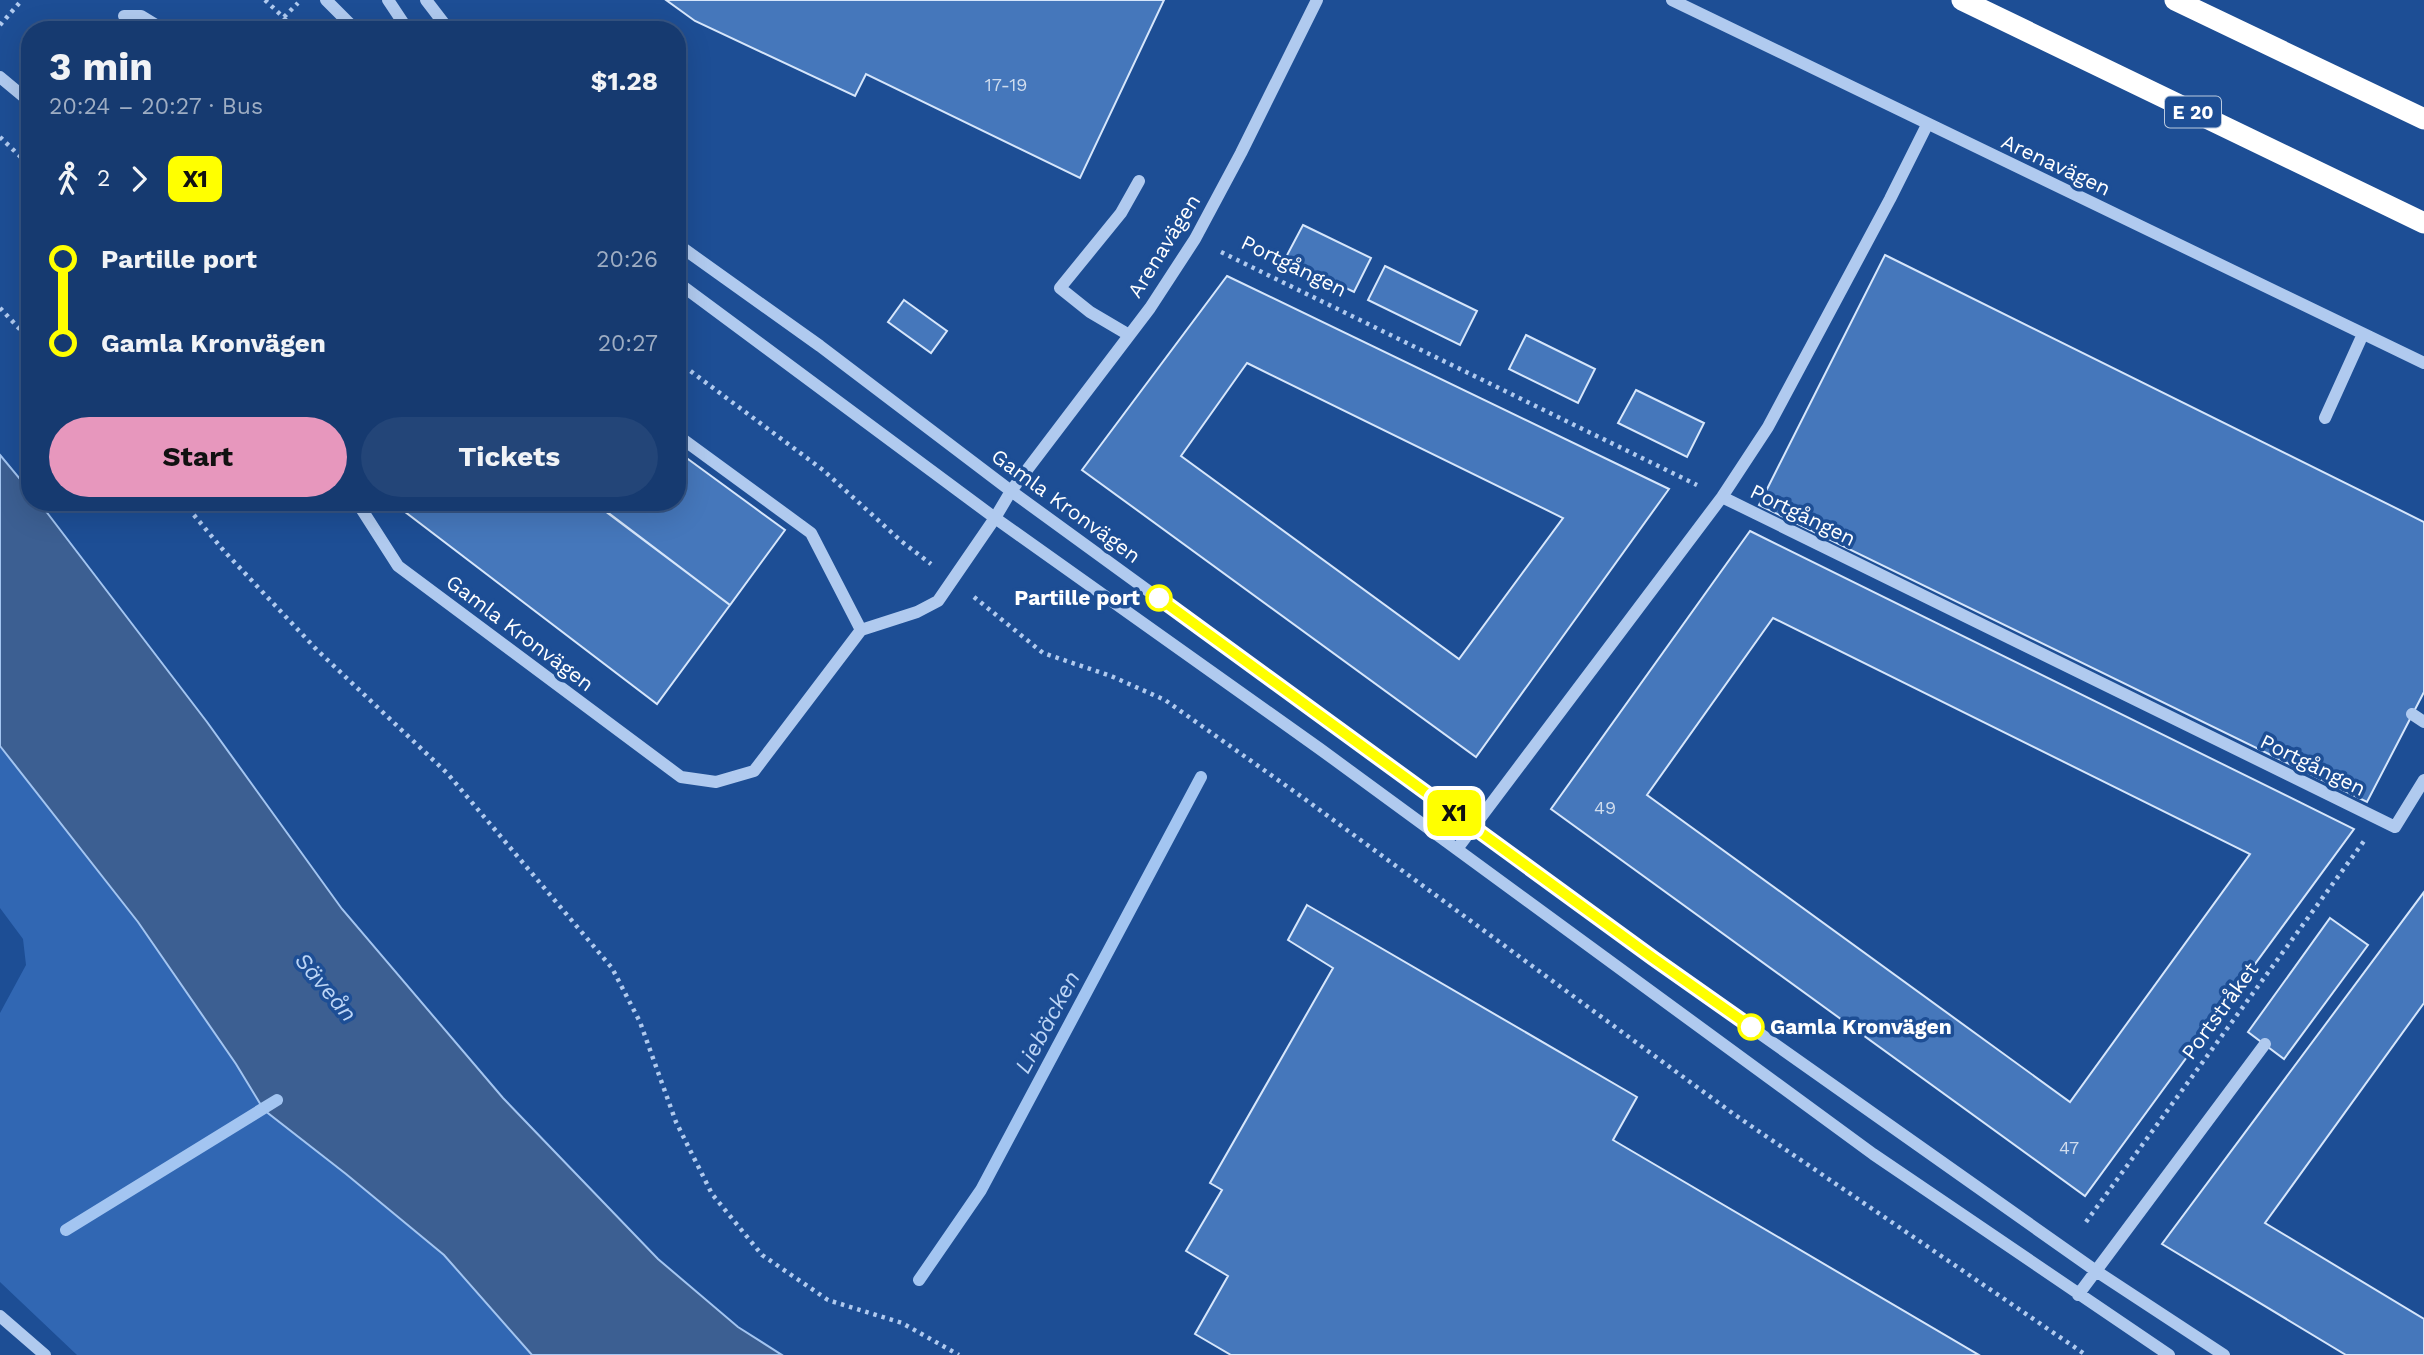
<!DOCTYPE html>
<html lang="en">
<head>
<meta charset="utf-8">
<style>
  :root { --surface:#163a70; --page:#234578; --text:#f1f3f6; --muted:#9eadc3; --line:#355483; --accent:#e797bd }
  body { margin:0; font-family:"Work Sans",sans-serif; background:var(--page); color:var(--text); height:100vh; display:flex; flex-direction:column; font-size:26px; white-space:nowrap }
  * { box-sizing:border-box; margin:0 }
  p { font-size:23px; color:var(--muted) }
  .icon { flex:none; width:38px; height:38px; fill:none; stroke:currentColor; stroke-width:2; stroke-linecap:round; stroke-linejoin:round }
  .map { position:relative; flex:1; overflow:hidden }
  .sheet { position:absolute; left:21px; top:21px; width:665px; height:490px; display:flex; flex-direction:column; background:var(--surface); border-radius:28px; box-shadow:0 7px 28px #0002,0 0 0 2px var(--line) }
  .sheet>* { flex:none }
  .badge { padding:0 14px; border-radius:10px; font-size:24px; line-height:46px }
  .map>.badge { position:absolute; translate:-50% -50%; box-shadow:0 0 0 4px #fff }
  .legs { display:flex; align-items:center; gap:10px; height:77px; padding:0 28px; font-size:23px }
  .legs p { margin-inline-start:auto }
  .head { display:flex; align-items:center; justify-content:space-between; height:119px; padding:0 28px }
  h1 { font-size:38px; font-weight:700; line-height:52px }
  .primary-button { display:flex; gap:14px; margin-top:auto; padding:14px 28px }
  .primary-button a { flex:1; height:80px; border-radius:42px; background:var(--accent); color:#111; font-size:28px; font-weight:700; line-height:80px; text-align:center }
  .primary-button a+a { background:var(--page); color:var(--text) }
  ul { padding:0 28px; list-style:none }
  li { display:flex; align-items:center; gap:24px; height:84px; font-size:26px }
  li i { display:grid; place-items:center; width:10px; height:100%; margin:0 9px; background:currentColor }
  li i::after { content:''; width:18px; height:18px; margin:-9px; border:5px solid; border-radius:50%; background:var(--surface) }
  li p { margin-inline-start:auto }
  li:first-child i { background:linear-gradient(#0000 50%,currentColor 0) }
  li:last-child i { background:linear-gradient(currentColor 50%,#0000 0) }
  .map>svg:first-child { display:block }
</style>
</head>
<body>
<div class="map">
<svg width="2424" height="1355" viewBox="0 0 2424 1355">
  <rect width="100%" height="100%" fill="#1d4e95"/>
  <path fill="#3167b3" d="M0 746 138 922 236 1064 264 1110 346 1174 444 1255 532 1355H77L0 1282V1013L26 965 23 939 0 908Z"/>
  <path fill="#3c5f92" stroke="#a3c5f1" stroke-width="2" d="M0 455 30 491V502H39L45 510 207 722 342 909 503 1098 658 1259 738 1327 782 1355H532L444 1255 346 1174 264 1110 236 1064 138 922 0 746Z"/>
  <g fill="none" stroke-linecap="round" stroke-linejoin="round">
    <path stroke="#a3c5f1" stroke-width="12" d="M66 1230 277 1100
      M919 1280 981 1190 1201 777"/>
  </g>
  <path fill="#4577bb" stroke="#d6e6fb" stroke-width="2" fill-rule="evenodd" d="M666 0H1164L1080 178 866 74 855 96 695 21Z
    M1303 225 1371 258 1354 292 1285 259Z
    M1885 255 2424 522V692L2367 802 1759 505Z
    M1385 266 1477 311 1460 345 1368 300Z
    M1227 276 1669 489 1476 757 1082 470ZM1247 363 1563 518 1459 659 1181 456Z
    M904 300 947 331 931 353 888 322Z
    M1526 335 1595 369 1578 403 1509 369Z
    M1636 390 1704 423 1687 457 1618 423Z
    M677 451 785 530 730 605 594 502H677Z
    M392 502H593L730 605 657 704Z
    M1750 531 2354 829 2085 1196 1551 809ZM1773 618 2250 854 2070 1102 1647 795Z
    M2424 892V1003L2265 1223 2424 1319V1355H2346L2162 1244Z
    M1307 905 1637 1097 1613 1140 1979 1355H1231L1195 1334 1228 1276 1186 1251 1222 1190 1210 1183 1333 968 1288 940Z
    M2330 918 2368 945 2284 1059 2248 1032Z"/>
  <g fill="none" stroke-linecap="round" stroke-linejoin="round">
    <path stroke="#b0caef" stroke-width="4.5" stroke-dasharray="3.5 5" stroke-linecap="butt" d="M265 0 297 30
      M284 17 298 3
      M0 25 22 0
      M0 137 30 166
      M1221 252 1697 485
      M0 308 30 340
      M677 361 823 470 901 541 931 564
      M183 502 224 551 317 650 447 773 612 968 640 1022 676 1122 712 1194 762 1255 828 1300 902 1323 959 1355
      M974 597 1043 653 1111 676 1165 700 1302 797 1735 1115 2086 1355
      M2086 1222 2364 841"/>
    <path stroke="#b0caef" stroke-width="12" d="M326 0 356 30
      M388 0 408 30
      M426 0 449 30
      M1672 0 2424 363
      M124 16H141L164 30
      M0 77 30 102
      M677 244 820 346 1011 491 1653 958 2096 1271 2224 1355
      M677 282 995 518 1320 749 1873 1154 2169 1355
      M1129 335 1090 312 1060 288 1121 213 1139 181
      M2325 418 2363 334
      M677 435 811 533 861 630
      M1722 497 2395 827 2424 780
      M357 502 398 566 681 777 716 782 754 771 861 630 917 612 938 601 995 518 1011 491 1150 308 1195 239 1241 153 1317 0
      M2412 714 2424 722
      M1457 849 1722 497 1768 427 1890 199 1927 125
      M2078 1295 2265 1044
      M0 1316 45 1355"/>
    <path stroke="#fff" stroke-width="21" d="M1962 0 2424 223
      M2175 0 2424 119"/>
  </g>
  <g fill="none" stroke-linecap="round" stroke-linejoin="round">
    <g stroke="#fff" stroke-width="16">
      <path id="line-1" d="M1159 598 1653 958 1751 1027"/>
    </g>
    <use href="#line-1" stroke="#ff0" stroke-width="10"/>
  </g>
  <g fill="#fff" stroke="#ff0" stroke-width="3.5">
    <circle cx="1159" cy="598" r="12"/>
    <circle cx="1751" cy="1027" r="12"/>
  </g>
  <g text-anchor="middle" stroke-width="7" stroke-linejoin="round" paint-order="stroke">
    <g font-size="18" fill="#d0ddee">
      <text x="1006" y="91">17-19</text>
      <text x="1605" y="814">49</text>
      <text x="2069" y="1154">47</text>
    </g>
    <rect fill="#1d4e95" stroke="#bbcadf" stroke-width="2" x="2165" y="96.5" width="56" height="31" rx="5"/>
    <g font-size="19" font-weight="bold" fill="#fff">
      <text x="2193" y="119">E 20</text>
    </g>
    <g font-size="21" fill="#fff" stroke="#1d4e95">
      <text transform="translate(2056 165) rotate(25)" y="7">Arenavägen</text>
      <text transform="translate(1164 246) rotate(-58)" y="7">Arenavägen</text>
      <text transform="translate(1294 266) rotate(26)" y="7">Portgången</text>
      <text transform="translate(1066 506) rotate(36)" y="7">Gamla Kronvägen</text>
      <text transform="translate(1803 515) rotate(26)" y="7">Portgången</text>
      <text transform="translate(520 633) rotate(37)" y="7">Gamla Kronvägen</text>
      <text transform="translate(2313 765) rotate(26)" y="7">Portgången</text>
      <text transform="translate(2220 1011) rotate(-54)" y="7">Portstråket</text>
    </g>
    <g font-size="21" font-weight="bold" fill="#fff" stroke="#1d4e95" text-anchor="end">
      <text x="1140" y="605">Partille port</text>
      <text x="1770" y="1034" text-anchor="start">Gamla Kronvägen</text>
    </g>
    <g font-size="23" font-style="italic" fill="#bcd5f6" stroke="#1d4e95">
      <text transform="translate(326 987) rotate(50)" y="8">Säveån</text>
      <text transform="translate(1047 1022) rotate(-62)" y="8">Liebäcken</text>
    </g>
  </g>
</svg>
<b class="badge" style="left:1454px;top:813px;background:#ff0;color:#111">X1</b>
<section class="sheet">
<div class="head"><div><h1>3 min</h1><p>20:24 – 20:27 · Bus</p></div><b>$1.28</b></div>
<div class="legs"><svg class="icon" aria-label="walk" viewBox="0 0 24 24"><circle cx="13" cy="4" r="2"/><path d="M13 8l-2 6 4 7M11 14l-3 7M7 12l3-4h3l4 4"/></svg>2<svg class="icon" aria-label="forward" viewBox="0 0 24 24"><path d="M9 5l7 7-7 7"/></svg><b class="badge" style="background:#ff0;color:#111">X1</b></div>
<ul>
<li><i style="color:#ff0"></i><b>Partille port</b><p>20:26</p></li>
<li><i style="color:#ff0"></i><b>Gamla Kronvägen</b><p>20:27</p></li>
</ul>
<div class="primary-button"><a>Start</a><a>Tickets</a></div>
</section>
</div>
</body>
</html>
